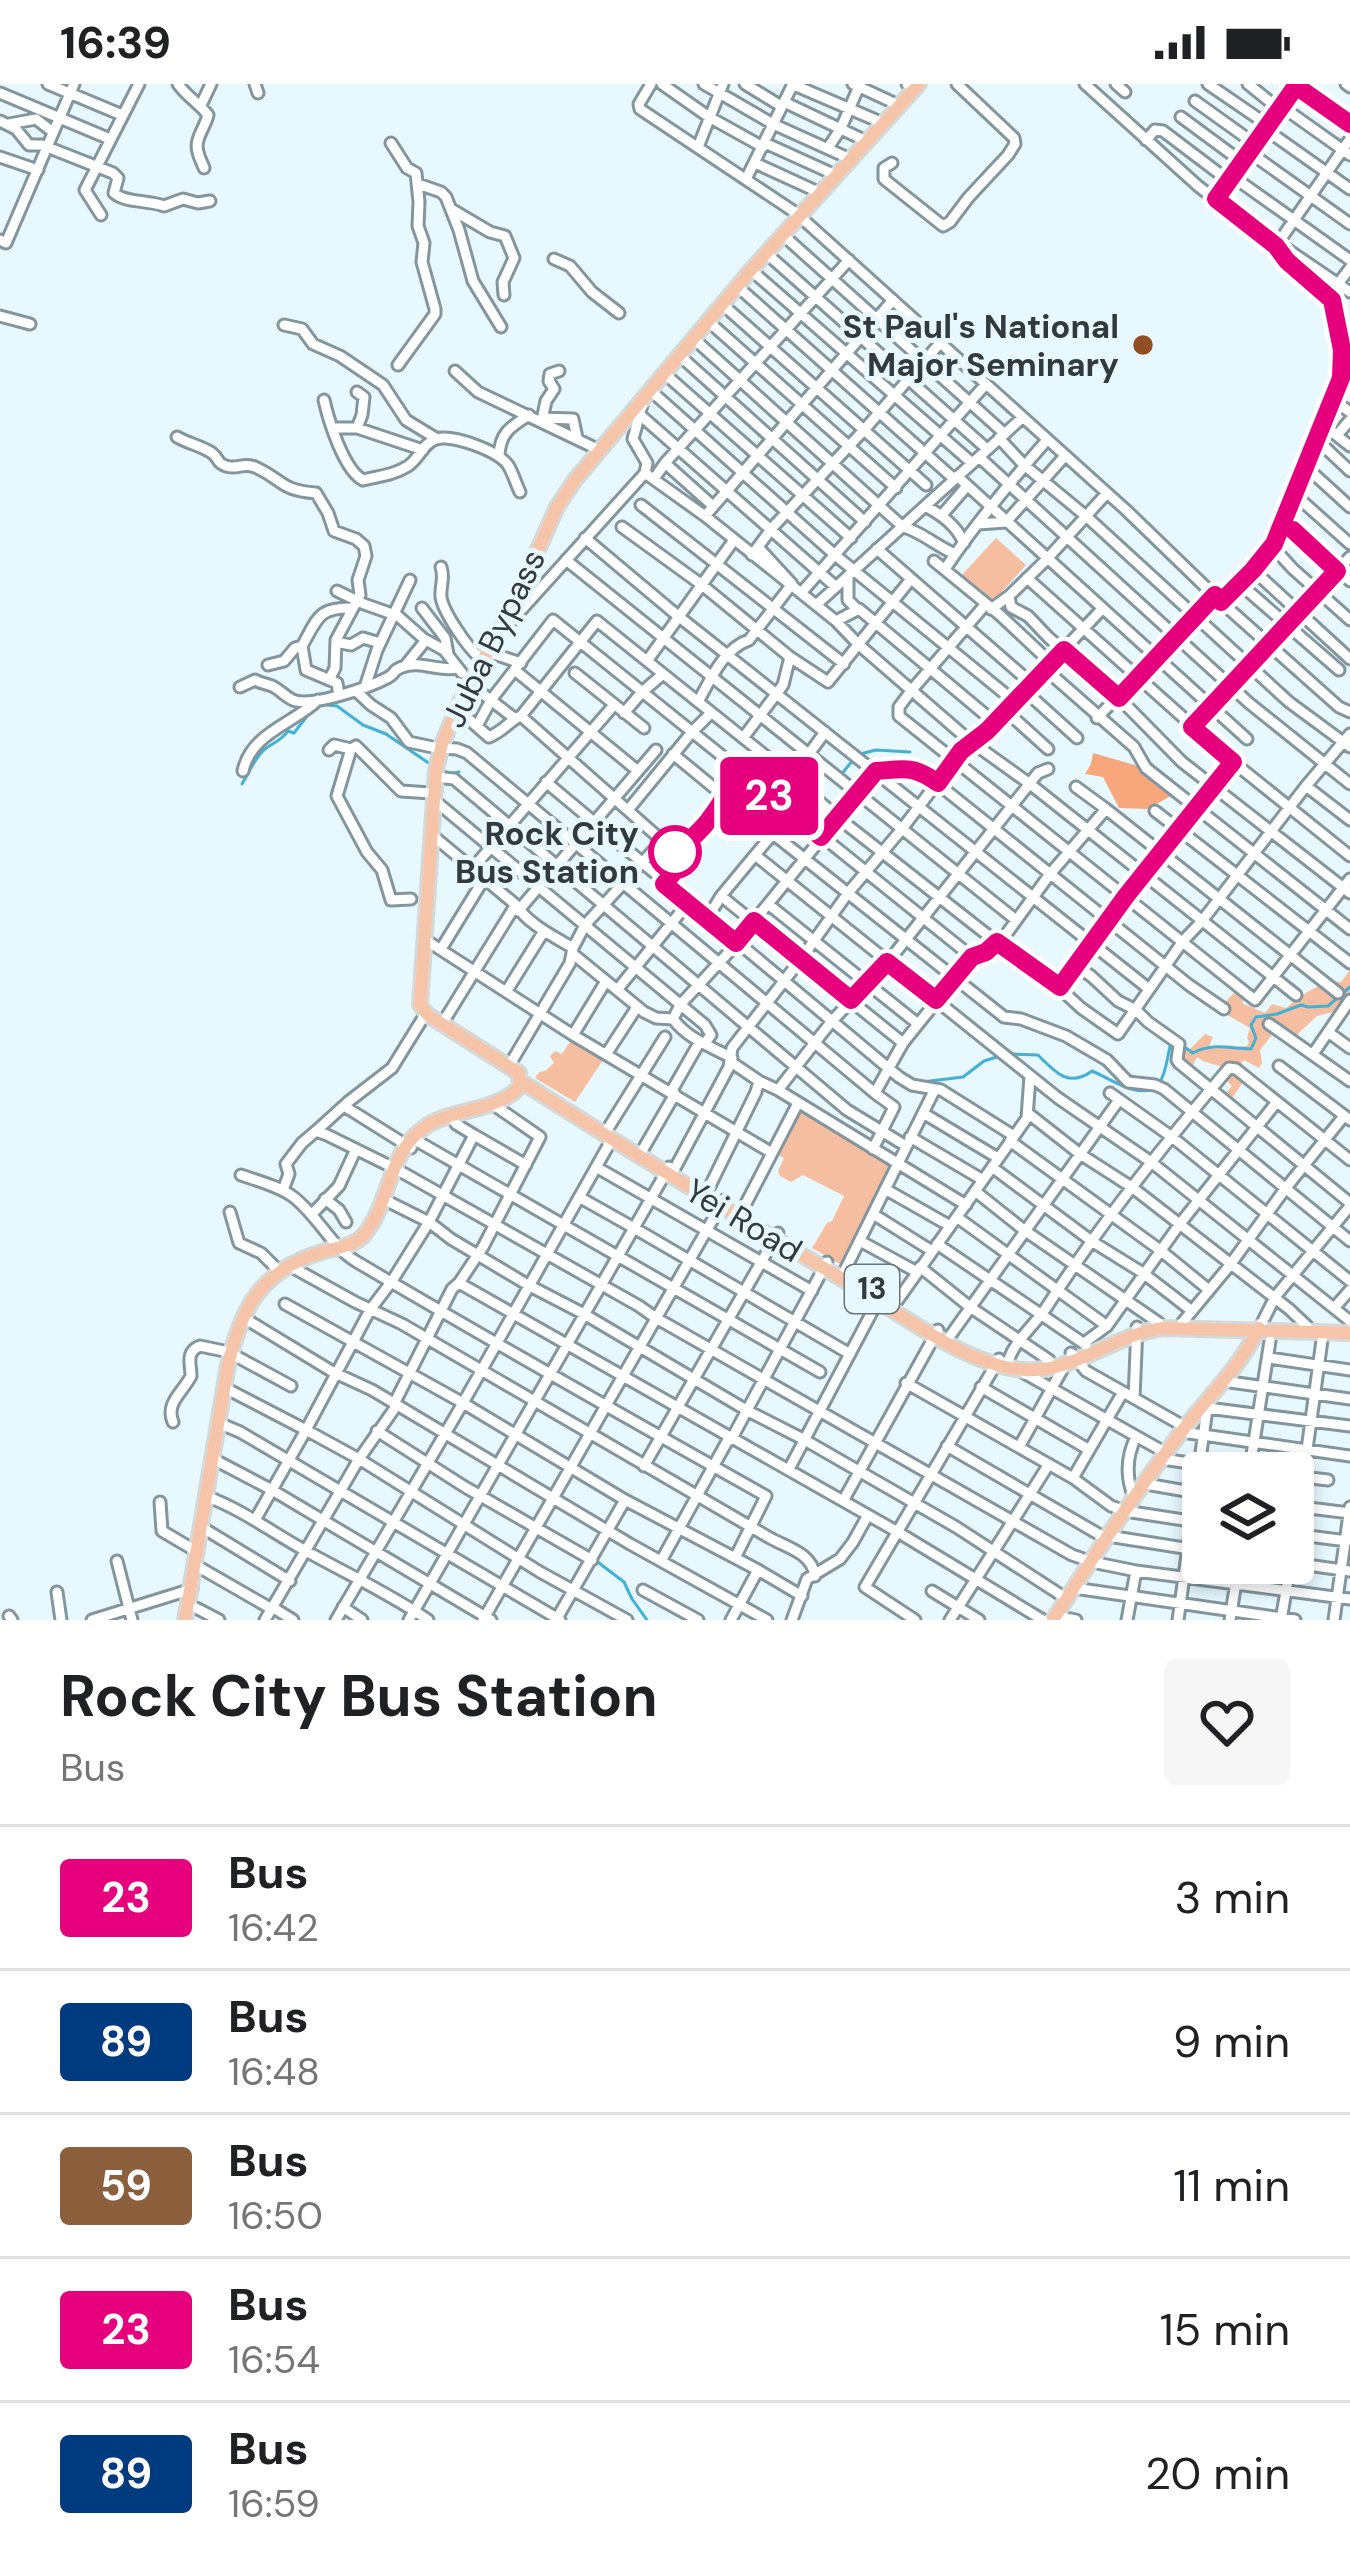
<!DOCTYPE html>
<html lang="en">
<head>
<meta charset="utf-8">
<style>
  :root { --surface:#fff; --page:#f6f6f6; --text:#202124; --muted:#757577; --line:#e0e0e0 }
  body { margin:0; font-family:"DM Sans",sans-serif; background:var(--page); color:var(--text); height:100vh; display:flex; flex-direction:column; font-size:45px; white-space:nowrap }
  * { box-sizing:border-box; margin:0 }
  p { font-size:39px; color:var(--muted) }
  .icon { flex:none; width:66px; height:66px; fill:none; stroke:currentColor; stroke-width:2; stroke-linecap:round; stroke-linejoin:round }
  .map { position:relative; height:1536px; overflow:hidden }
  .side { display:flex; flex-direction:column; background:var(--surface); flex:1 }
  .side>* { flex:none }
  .badge { padding:0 24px; border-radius:9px; font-size:42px; line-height:78px }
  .controls { position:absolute; left:1182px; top:1368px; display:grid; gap:24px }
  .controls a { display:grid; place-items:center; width:132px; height:132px; border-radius:12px; background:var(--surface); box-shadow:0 6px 18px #0003; font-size:60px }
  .map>.badge { position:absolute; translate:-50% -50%; box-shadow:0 0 0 6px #fff }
  .round { display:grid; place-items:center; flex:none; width:126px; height:126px; border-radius:12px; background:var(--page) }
  .head { display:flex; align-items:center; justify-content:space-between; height:204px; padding:0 60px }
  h1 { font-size:57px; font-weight:700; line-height:90px }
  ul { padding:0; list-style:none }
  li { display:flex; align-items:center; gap:36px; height:144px; padding:0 60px; border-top:3px solid var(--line) }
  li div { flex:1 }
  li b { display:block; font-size:45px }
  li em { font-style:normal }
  li .badge { min-width:132px; font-weight:700; text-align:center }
  .status { display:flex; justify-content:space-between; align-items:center; height:84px; padding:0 60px; background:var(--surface); direction:ltr }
  .status svg { height:33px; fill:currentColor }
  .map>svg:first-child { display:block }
</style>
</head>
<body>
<div class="status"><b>16:39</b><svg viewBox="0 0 49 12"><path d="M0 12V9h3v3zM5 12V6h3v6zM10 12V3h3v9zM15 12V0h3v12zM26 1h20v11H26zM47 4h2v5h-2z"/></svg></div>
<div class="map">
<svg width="1350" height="1536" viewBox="0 0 1350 1536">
  <rect width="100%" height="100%" fill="#e7f8ff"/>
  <path fill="#f6bea0" d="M996 454 1026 481 992 519 961 492Z
    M1350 886V911L1333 928 1317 932 1289 958 1272 951 1260 966 1262 979 1259 984 1244 976 1237 985 1243 998 1229 1019 1223 1012 1232 1002 1225 995 1229 986C1219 980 1205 980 1197 973L1193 981 1180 975 1183 962 1190 965 1205 950 1213 953 1208 965 1247 962 1249 958 1247 954 1250 944 1203 917 1207 911 1225 918 1239 904 1247 910 1242 919 1265 929 1272 920 1286 924C1301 912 1321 896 1341 898Z
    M571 956 603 976 575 1018 535 994 539 988 545 987 554 979 550 972 555 967 562 970Z
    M798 1022 895 1080 843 1182 812 1164 827 1139 832 1137 844 1112 803 1091 791 1098 780 1092 778 1087 784 1074 774 1069Z"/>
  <path fill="#f7a77b" d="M1093 669 1138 682 1173 711 1147 725 1119 724 1103 693 1085 690 1091 680Z"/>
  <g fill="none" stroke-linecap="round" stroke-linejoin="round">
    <path stroke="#43b0d5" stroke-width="3" d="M318 620 337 622 363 641 386 650 433 682
      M860 670 876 666 910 668
      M441 685 449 690 459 688
      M840 692 853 676
      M242 700C249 689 255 673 265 665 274 658 281 657 288 647L294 649 311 627
      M1181 966 1186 964 1193 969C1213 958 1230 965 1251 965L1256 954 1251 941 1256 933 1277 930 1301 921 1308 923 1328 922 1350 903
      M1010 970 1038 971C1056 989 1069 1004 1092 987 1108 993 1143 1020 1159 999 1167 989 1167 971 1171 959
      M922 998 963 993 984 977 1000 972
      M599 1479 624 1498 632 1515 647 1536"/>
    <g stroke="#83969e" stroke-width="15">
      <path id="minor" d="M48 0 122 31
        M178 0C187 13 199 19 208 31 205 44 194 55 198 68 199 74 202 78 204 84
        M255 0 258 9
        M651 0 639 20 640 25 796 129 1126 426 1221 518 1339 623 1350 628
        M662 0 709 33 763 63
        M704 0 773 40 846 73
        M745 0 781 22
        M792 0 878 37
        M853 0 894 19
        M907 0 910 1
        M1085 0 1198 102 1276 162 1287 177 1332 216 1342 266 1341 294 1274 459 1253 486 1221 518
        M1116 0 1125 8
        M1208 0 1268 41
        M1248 0 1279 25
        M1346 0 1350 3
        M1296 1 1350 40
        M0 9 110 55
        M1195 17 1255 60
        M784 18 862 55
        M201 21 211 0
        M1281 22 1350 71
        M1181 33 1242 78
        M0 37 16 45 29 61H42L113 89 118 94 114 109C125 119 148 116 164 122L183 115 198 119 210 117
        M9 40 36 35 53 48
        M1265 45 1350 105
        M1146 56 1155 46 1163 47 1229 97
        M391 59 407 84 416 89 419 118 418 142 424 159 422 178 435 225V230L398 281
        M765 59 831 89
        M698 63 723 0
        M828 64 841 44 860 0
        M1249 68 1350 140
        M0 73 38 86
        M755 79 816 107
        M892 79 884 84V95L943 142 950 138 968 114 1008 71 1015 60 1014 54 957 0
        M1232 92 1350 176
        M746 95 793 0
        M418 100 441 108 446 113 459 146 473 197 501 243
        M1216 115 1297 0
        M451 125 490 148 505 152 514 174 503 198 504 211
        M101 131 85 106 139 0
        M783 151 1005 350
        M0 156 6 159 74 0
        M1278 159 1350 208
        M1276 162 1350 55
        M766 169 987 365
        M554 175 570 182 592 208 619 229
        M751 186 972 379
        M1338 200 1350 184
        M737 202 953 394
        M722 220 926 401
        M0 232 30 240
        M708 237 896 404
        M284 241 302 245 313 260 340 272 383 301 406 336 437 355
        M693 254 903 443C918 446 937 462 953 469
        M679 271 865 438
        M455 287 478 308 593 363
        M664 289 851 454
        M650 306 835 471 1015 618
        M357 308 364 313 362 331 357 344
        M1334 310 1339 320 1350 328
        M324 316C329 338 344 386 363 396 379 392 394 391 408 382 420 374 423 359 436 355 453 350 498 367 508 381 513 389 516 400 520 408
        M639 330 836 503
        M543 334 573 335 577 354
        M542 336 546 317 554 305 549 297 550 290 559 287
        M1321 339 1350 362
        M333 344H357L423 366
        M1338 350 1350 336
        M177 353C187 359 202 362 212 369 220 375 216 379 226 382 237 386 243 378 255 383 284 396 279 406 316 409L328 429 334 447 356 455 364 462 366 472 358 496 360 511 336 556 335 584 329 596
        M999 354 1024 381 1087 433 1289 618 1350 663
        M1315 354 1350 387
        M499 372C500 349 510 343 529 331
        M979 373 1249 619 1350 700
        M665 379 713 422
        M1305 382 1350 423
        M645 389 705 432 836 537 858 560 970 657 1030 700 1296 911
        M957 392 1247 655
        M654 395 665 379 849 176
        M1293 409 1350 460
        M641 421 844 580
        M925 422C942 431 956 441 964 459
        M942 431 967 402
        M705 432 893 216
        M1282 437 1350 497
        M978 440 1006 438 1064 373
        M622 443 702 501 790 573 828 598 911 495
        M585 454 678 532 1149 905
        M1272 462 1293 485 1350 536
        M877 465 1031 599
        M752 471 772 444 864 346 941 258
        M566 476 1016 836
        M934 477 1000 531 1050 578
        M441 483C445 495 440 501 441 513 443 528 468 564 479 573
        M945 485C975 440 1010 398 1047 356
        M1253 486 1350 575
        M848 494V516L857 525
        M1027 494 1233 678 1350 772
        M1240 500 1339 586
        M337 507 364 520 398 532 424 555 444 566 462 589
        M801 509 986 300
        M1009 512 1011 523 1028 532 1049 554 1119 614 1182 678 1350 809
        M816 521 1022 334
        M985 521 911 607 899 623V632L1255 916 1350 795
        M422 524 445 554 448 570
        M991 525 1009 512 1047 475 1107 409
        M836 537 859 525 994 638
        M505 544 645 389 647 379 633 355 642 321
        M336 558 351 561 363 554 380 559
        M302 562 306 586 337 599 339 611
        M488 568 521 579
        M647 577 734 456
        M268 581 284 577 295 564 302 562C318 534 318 523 353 524L356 519
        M405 582 426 556
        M1045 585 1134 663 1146 684 1350 845
        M516 587 638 687
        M575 589 644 644
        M366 600 377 566 410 496
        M470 600 514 634
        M240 603 255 596C260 599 267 600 272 602 281 606 287 615 296 617 315 622 370 603 387 594 398 588 390 588 402 583 420 576 439 588 457 584
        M356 607 371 621 391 634 409 658 437 664
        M1025 607 1077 654
        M698 618C710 596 724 564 749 556L792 500 758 463
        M456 624 489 653C504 647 510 636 521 632L597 537 792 693 837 733 999 860 1039 885 1081 924 1118 950 1183 857 1202 837 1306 702 1350 650
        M1006 627 1048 665
        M624 629 642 608 663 590
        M521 632 684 776 664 799
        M1097 634 1215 511
        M477 642 491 616 553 536 972 873
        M1192 643 1350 473
        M743 654 783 601 790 573
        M441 664 457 665 467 669 876 1010
        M329 666 334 661 351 665
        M673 670 724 712
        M243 687C251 649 293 640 318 616
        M436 693 454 695 847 1026 906 1062
        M792 693 825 648
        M546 698 899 993 912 1001 941 1006 1014 1052
        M1306 702 1350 736
        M1076 703 1106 725
        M434 716 705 941 711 951 704 960
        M628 726 692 648 711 629
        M1155 727 1350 879
        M772 749 1004 933 1021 935 1066 952 1107 976 1128 998 1155 1001 1164 1005 1350 1157
        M432 751 516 821C528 840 553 852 573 864
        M672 766C707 752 734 697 758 667
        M755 771 1058 1014 1151 1078 1350 1237
        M472 785 614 621
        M721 812 903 959
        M411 815 391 816 382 786 367 768 337 712 351 665 356 662 401 707 431 709
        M768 820 918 940
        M518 827 656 666
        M707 835 721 812 809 706
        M424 855 573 951 772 1069
        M999 860 1050 790 1106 725 1338 909
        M441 865 484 795
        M573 870 644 928 656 934 673 935
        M1075 881 1091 892 1118 917 1136 926 1148 938 1179 960 1177 976 1179 979 1350 1119
        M1060 903 1125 812 1233 678
        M617 906 688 819
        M506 908 544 847
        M442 940 515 822
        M1269 940 1350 997
        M1328 948 1350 964
        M573 951 606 897
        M607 969 637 923
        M1313 970 1350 916
        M732 974C710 962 688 955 673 935L680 921 729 868 876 687 907 684 923 688 1189 901 1224 925
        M509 982 570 879 573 864 585 841 662 757
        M1279 982 1350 1036
        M759 997 778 1006 966 1121
        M778 1006 831 938 888 878 1038 689 1048 685
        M671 1008 699 959
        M1110 1009 1172 1053 1350 1197
        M344 1022 411 1064
        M923 1029 998 1074
        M1029 1030 1080 1070 1133 1104 1289 1225 1307 1242
        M607 1046 665 953
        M316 1047 348 1018 392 984 423 934
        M474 1051 526 1081
        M910 1053 983 1096
        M417 1057 820 1288
        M1010 1057 1160 1166 1209 1206
        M873 1065 894 1023 876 1010V1007L903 959 972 873 986 868 997 858
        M642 1067 675 1010
        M596 1083 812 1207
        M992 1083 1093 1158 1143 1189 1192 1227
        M674 1086 729 983 732 964 801 875 848 809 902 745 961 667 987 647 1102 525
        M241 1091C258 1097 278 1102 292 1112 317 1130 331 1163 357 1178 492 1258 629 1335 766 1412L735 1474
        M885 1105 950 1142
        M283 1106 289 1090 286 1080 302 1059 316 1047 327 1051 398 1086 639 1222 656 1234 1072 1471 1092 1478 1136 1487 1350 1515
        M708 1106 756 1008 759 997 731 978
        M975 1107 1024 1146 1159 1239
        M579 1113 634 1144 669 1083
        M325 1115 339 1126 346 1138
        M385 1116 429 1138 451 1155 528 1201 584 1230 748 1327 803 1355 956 1443 1067 1515
        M742 1127 798 1019
        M230 1128 239 1159 261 1169 275 1183
        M312 1130 339 1102 356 1065
        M873 1130 932 1167
        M958 1134 1107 1242
        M860 1157 917 1188
        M937 1160 1086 1261
        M290 1182 355 1218 402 1240 770 1454C788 1464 812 1469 815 1492
        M920 1183 970 1223 1049 1276
        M844 1188 935 1005
        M459 1199 896 1447 1043 1536
        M285 1220 463 1319 625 1416 758 1486 802 1512
        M895 1220 1027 1034 1030 992
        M1335 1223 1350 1206
        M244 1234 333 1288 372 1306 630 1460 767 1536
        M1182 1239 1230 1181 1285 1105 1344 1032
        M1261 1241 1275 1213 1350 1122
        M950 1252 1119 1016
        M1084 1259 1107 1242 1179 1141 1276 1019
        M1071 1269 1086 1287 1185 1343
        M232 1270 291 1302
        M1269 1274 1350 1286
        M1008 1277C1016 1255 1033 1243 1046 1224 1100 1140 1164 1060 1229 984L1236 985 1350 1076
        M1019 1286 1166 1369
        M1223 1297 1350 1315
        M906 1299 1073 1394 1111 1422 1125 1427 1203 1439
        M981 1303 1088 1365
        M227 1305 306 1346 370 1226 392 1197 429 1138 474 1051 456 1040 452 1032
        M1134 1314 1137 1243
        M394 1320 452 1205 459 1199 483 1163 540 1053 491 1019
        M397 1321 359 1375 540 1488 627 1536
        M1207 1324 1350 1342
        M173 1338C165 1319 183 1308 191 1292 191 1280 185 1268 200 1262L224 1267
        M221 1340 240 1348 560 1536
        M377 1347 465 1403 592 1476
        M1182 1348 1350 1372
        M731 1356 827 1178
        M947 1362 1107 1455
        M1019 1363 1066 1279
        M1162 1375 1258 1389
        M215 1376 272 1406 491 1536
        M644 1382 778 1149
        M789 1385 881 1211
        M1249 1389 1270 1257
        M1293 1392 1328 1396
        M1073 1394 1123 1308
        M1146 1400 1203 1410
        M208 1413C243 1426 273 1449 306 1467 347 1490 389 1509 428 1536
        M1134 1414C1126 1394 1126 1373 1136 1353
        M843 1417 938 1246
        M160 1418 162 1447 196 1467
        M1293 1422 1350 1429
        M255 1436 306 1346 359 1375 265 1536
        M203 1444 290 1497
        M1293 1450 1347 1457
        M1108 1452 1203 1467
        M1293 1467 1323 1249
        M117 1477 132 1536
        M661 1477 729 1354
        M1293 1479 1350 1487
        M197 1482 270 1524
        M1074 1504 1295 1536
        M643 1506 698 1536
        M932 1507 979 1536
        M57 1508 61 1536
        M272 1523 293 1536
        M343 1523 362 1536
        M196 1524 219 1536
        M9 1532 12 1536
        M1055 1532 1076 1536
        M92 1536 192 1505
        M336 1536 463 1319 612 1055
        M409 1536 634 1144 850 1270
        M483 1536 724 1116
        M556 1536 625 1416
        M731 1536 758 1486
        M792 1536 807 1495 840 1475 853 1458 868 1431
        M915 1536 865 1503 999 1275
        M950 1536 1049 1380
        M1127 1536 1136 1487
        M1178 1536 1207 1325
        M1230 1536 1239 1479
        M1281 1536 1291 1479
        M1334 1536 1350 1423"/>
    </g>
    <g stroke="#d6d8d8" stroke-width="18">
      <path id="major" d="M519 996C629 1067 741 1135 854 1202 903 1231 967 1282 1025 1286 1073 1289 1116 1250 1163 1244L1350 1249
        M185 1536 228 1281C242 1222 262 1186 322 1168 337 1163 353 1163 364 1151 392 1117 386 1068 428 1041 456 1024 500 1027 520 1002L519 989 428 931 420 921 436 686 442 660 461 616 511 526 557 423 575 396 751 186 919 0
        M1053 1536C1095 1470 1138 1404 1186 1342 1211 1310 1241 1281 1259 1244"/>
    </g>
    <use href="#minor" stroke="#fff" stroke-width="9"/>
    <use href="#major" stroke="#f6c5a9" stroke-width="12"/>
  </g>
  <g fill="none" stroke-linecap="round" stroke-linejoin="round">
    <g stroke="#fff" stroke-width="27">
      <path id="line" d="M1293 446 1337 487 1192 643 1233 678 1126 812 1060 903 997 858 986 868 972 873 936 916 887 878 851 916 754 837 736 859 664 800 684 776 672 766C705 753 721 716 741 688L821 753 876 687C905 685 913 681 938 699L961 667 987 647 1064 566 1119 614 1215 511 1221 518 1253 486 1274 460 1341 294 1342 266 1332 216 1287 177 1276 162 1216 115 1296 2 1350 40"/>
    </g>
    <use href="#line" stroke="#e6007e" stroke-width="18"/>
  </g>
  <circle fill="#924d23" stroke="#e7f8ff" stroke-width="4.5" cx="1143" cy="261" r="12"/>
  <circle fill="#fff" stroke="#e6007e" stroke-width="6" cx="675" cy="768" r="24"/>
  <g text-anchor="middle" stroke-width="10" stroke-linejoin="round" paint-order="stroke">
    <rect fill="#e7f8ff" stroke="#687377" stroke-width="3" x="845" y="1181" width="54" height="48" rx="9"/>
    <g font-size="30" font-weight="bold" fill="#323a3d">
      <text x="872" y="1215">13</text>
    </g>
    <g font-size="33" font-weight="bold" fill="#323a3d" stroke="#e7f8ff" text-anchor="end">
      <text x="1119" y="254">St Paul's National<tspan x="1119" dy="38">Major Seminary</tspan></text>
    </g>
    <g font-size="33" fill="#323a3d" stroke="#e7f8ff">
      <text transform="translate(493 554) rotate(-64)" y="12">Juba Bypass</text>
      <text transform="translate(744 1136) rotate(31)" y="12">Yei Road</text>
    </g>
    <g font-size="33" font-weight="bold" fill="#323a3d" stroke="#e7f8ff" text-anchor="end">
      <text x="639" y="761">Rock City<tspan x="639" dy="38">Bus Station</tspan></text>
    </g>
  </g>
</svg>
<div class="controls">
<a><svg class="icon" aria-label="layers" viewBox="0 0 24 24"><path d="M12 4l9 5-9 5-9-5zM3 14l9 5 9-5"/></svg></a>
</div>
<b class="badge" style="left:769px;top:712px;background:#e6007e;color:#fff">23</b>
</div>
<section class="side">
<div class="head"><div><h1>Rock City Bus Station</h1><p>Bus</p></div><a class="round"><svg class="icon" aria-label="heart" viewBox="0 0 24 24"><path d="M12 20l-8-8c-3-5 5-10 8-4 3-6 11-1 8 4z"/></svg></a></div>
<ul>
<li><span class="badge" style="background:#e6007e;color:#fff">23</span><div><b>Bus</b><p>16:42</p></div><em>3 min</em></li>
<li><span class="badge" style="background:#003b80;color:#fff">89</span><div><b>Bus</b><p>16:48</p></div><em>9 min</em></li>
<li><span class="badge" style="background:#8b5e3c;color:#fff">59</span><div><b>Bus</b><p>16:50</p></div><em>11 min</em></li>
<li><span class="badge" style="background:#e6007e;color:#fff">23</span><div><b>Bus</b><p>16:54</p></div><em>15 min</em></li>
<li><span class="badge" style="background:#003b80;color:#fff">89</span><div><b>Bus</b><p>16:59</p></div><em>20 min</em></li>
</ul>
</section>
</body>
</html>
